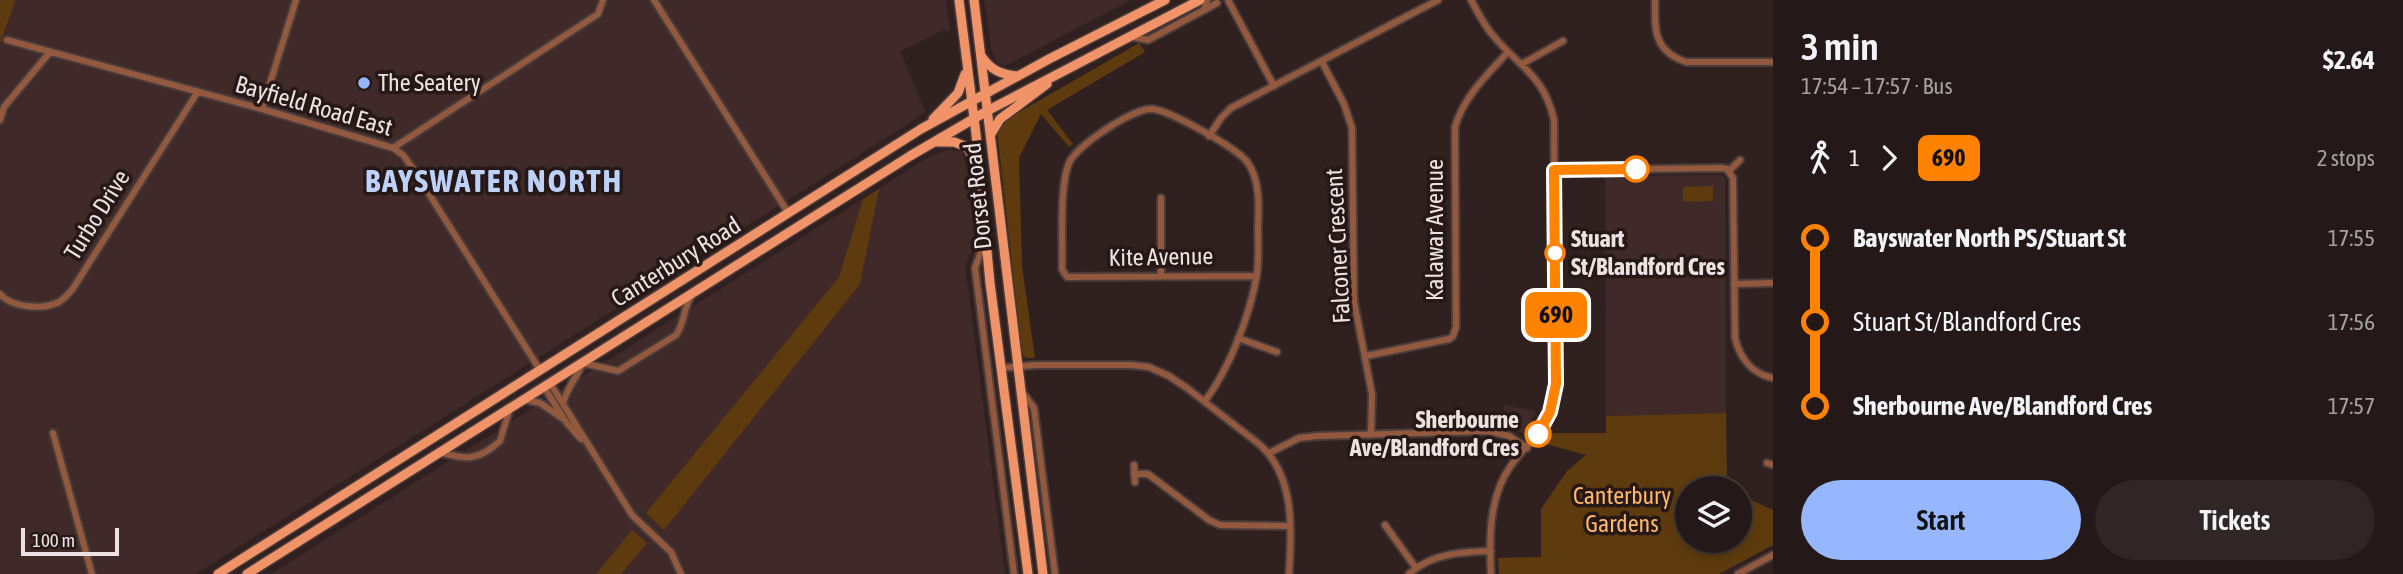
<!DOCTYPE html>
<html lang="en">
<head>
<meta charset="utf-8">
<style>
  :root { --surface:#241918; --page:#302625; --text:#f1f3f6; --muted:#a3a0a2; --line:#413837; --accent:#96b6fd }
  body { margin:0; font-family:"Asap Condensed",sans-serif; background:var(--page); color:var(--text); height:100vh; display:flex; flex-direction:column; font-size:26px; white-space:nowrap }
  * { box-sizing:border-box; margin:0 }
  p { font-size:23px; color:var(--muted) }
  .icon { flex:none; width:38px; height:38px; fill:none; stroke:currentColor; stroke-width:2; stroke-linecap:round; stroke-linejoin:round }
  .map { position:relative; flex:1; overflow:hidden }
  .panel { display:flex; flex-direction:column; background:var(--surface); width:630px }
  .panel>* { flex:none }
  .badge { padding:0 14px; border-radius:10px; font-size:24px; line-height:46px }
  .controls { position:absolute; left:1675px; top:476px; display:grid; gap:14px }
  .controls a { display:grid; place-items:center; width:77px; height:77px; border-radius:50%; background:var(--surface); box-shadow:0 4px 10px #0003,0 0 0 2px var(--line); font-size:35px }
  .scale { position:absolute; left:21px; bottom:18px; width:98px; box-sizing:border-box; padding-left:7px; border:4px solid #ece2e1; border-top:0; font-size:19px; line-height:24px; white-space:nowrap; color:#ece2e1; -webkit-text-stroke:5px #261817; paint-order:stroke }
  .map>.badge { position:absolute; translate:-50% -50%; box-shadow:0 0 0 4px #fff }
  .legs { display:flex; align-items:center; gap:10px; height:77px; padding:0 28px; font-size:23px }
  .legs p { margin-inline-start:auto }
  .headline { display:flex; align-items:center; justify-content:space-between; height:119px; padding:0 28px }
  h1 { font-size:38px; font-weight:600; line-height:52px }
  .action { display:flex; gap:14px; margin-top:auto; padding:14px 28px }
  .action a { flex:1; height:80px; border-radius:42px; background:var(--accent); color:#111; font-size:28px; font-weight:600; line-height:80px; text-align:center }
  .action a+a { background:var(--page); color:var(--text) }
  ul { padding:0 28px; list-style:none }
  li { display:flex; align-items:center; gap:24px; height:84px; font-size:26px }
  li i { display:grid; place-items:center; width:10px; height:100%; margin:0 9px; background:currentColor }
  li i::after { content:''; width:18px; height:18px; margin:-9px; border:5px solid; border-radius:50%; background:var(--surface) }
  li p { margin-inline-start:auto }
  li:first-child i { background:linear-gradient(#0000 50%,currentColor 0) }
  li:last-child i { background:linear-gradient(currentColor 50%,#0000 0) }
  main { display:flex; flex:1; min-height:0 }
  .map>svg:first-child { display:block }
</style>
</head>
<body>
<main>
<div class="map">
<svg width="1773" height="574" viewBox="0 0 1773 574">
  <rect width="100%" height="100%" fill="#302120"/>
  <path fill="#402a29" d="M16 0H946L950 32 944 30 900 51 925 111 908 124 196 574H0V44Z
    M984 0H1131L1005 66 997 63 992 52Z
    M949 150 962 152 968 171 975 244 965 265 1005 574H271L932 155Z
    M1722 175 1725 178 1726 413 1606 416 1605 176Z
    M1504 405 1536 411 1525 434 1503 426Z"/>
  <path fill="#5d3b0f" d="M0 0H16L0 44Z
    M1139 43 1145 52 1047 110 1073 144 1069 147 1041 114 1019 158 1022 266 1035 358H1026L1022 353 997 130 1009 118Z
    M1713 186V201L1683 202V187Z
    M879 189 860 284 664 530 646 513 839 277 863 199Z
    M1726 413 1727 488H1687V541H1740V495L1773 510V545L1719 574H1499L1498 558 1541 557V509L1567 471 1586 455 1542 443 1549 433H1606V416Z
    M632 530 647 543 621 574H596Z"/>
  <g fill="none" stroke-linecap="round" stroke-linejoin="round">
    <g stroke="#4a3c3b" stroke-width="10">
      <path id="minor" d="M654 0 789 214
        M1228 0 1274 86
        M1471 0C1477 11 1483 23 1491 33 1517 66 1544 74 1554 120L1555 393C1548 432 1530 438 1510 467 1489 497 1489 539 1491 574
        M1655 0C1655 29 1653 51 1686 62H1773
        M1204 10 1217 3
        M1133 37 1148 40 1204 10 1207 0
        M7 40 262 109 393 148 403 155 414 170 540 370
        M1322 62 1344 104 1352 128 1354 301 1372 394 1371 435
        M1522 64 1563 41
        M262 109 296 0
        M0 120 4 107 50 52
        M1209 136 1221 118 1231 108 1438 0
        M393 148 598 14 603 0
        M1554 170 1722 168 1727 169 1733 178 1735 338C1740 358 1752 374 1773 378
        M1729 171 1740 160
        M986 249 980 254 975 268 1014 574
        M1161 276V198
        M1734 284 1773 283
        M0 294C12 308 43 310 59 302 64 299 68 294 72 290L197 93
        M1238 338 1277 352
        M1366 356 1449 339 1453 336 1456 327 1455 127C1464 96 1487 75 1508 52
        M1002 368 1035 365H1131L1149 367 1169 376 1187 388 1259 444C1295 475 1292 530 1289 574
        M550 383 632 515 671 552 681 574
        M544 387 566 422 581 439
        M1023 393 1034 408 1055 574
        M526 400 540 403 562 418
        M1205 401C1230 368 1250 315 1257 274 1259 258 1258 241 1258 226 1259 205 1260 181 1248 163 1239 149 1169 110 1152 109 1133 108 1076 146 1069 163 1059 187 1063 242 1062 269L1067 277 1256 276
        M563 404C566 389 577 377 583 363L618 371 676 335C685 323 683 307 692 295
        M53 433 92 574
        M438 452C466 459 477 462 500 441L510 408
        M1269 453 1299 438 1317 436 1489 431 1509 436 1527 448
        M1767 463 1773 465
        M1134 465 1135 482
        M1134 474H1148L1209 520 1220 525 1289 526
        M1385 525 1416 568
        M1409 574C1432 553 1462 552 1491 551
        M1738 574 1773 555"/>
    </g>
    <g stroke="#4a3c3b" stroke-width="12">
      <path id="primary" d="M959 0 976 134 990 283 1028 574
        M974 0 1043 574
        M982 57C992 71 1001 74 1017 76
        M933 119 958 93 965 74
        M991 134 1000 119 1047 84
        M938 142H954L967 147 976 163
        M218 574 921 129 1049 59 1165 0
        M247 574 910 156 987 111 1200 0"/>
    </g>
    <use href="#minor" stroke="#92593f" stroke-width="6"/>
    <use href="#primary" stroke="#f19368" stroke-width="9"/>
  </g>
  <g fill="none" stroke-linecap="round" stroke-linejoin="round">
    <g stroke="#fff" stroke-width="16">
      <path id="line-1" d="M1538 434 1550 412 1556 384 1554 170 1636 169"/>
    </g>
    <use href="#line-1" stroke="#ff8200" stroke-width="10"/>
  </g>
  <circle fill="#96b6fd" stroke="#261817" stroke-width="2.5" cx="364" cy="83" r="7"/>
  <g fill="#fff" stroke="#ff8200" stroke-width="3.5">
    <circle cx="1636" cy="169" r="12"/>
    <circle cx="1555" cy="253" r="9"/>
    <circle cx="1538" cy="434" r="12"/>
  </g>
  <g text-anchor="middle" stroke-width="7" stroke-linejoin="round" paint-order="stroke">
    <g font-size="24" fill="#ece2e1" stroke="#261817" text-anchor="start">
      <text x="378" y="91">The Seatery</text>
    </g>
    <g font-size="24" fill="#ece2e1" stroke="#261817">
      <text transform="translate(314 106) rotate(16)" y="8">Bayfield Road East</text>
      <text transform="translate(978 196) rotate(-96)" y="8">Dorset Road</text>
      <text transform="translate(97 215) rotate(-58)" y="8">Turbo Drive</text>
      <text transform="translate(1435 230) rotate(-90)" y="8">Kalawar Avenue</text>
      <text transform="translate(1338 246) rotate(-93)" y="8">Falconer Crescent</text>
      <text transform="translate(1161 257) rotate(-1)" y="8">Kite Avenue</text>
      <text transform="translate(676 262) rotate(-32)" y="8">Canterbury Road</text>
    </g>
    <g font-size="24" font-weight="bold" fill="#ece2e1" stroke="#261817" text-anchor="start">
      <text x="1571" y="247">Stuart<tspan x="1571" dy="28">St/Blandford Cres</tspan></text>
      <text x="1519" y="428" text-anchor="end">Sherbourne<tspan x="1519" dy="28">Ave/Blandford Cres</tspan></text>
    </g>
    <g font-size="24" fill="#feb868" stroke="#261817">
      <text x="1622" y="504">Canterbury<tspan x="1622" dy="28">Gardens</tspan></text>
    </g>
    <g font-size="32" font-weight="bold" letter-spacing="2" fill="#bed1f9" stroke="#261817">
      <text x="494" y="192">BAYSWATER NORTH</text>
    </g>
  </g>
</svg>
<div class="controls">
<a><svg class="icon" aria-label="layers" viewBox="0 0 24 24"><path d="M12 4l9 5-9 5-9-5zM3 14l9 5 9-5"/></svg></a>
</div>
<div class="scale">100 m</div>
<b class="badge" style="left:1556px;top:315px;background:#ff8200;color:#111">690</b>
</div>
<section class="panel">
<div class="headline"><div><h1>3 min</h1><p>17:54 – 17:57 · Bus</p></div><b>$2.64</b></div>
<div class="legs"><svg class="icon" aria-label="walk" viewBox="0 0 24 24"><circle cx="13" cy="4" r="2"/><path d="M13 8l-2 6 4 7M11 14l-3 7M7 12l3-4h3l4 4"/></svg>1<svg class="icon" aria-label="forward" viewBox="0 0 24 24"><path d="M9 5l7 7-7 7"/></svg><b class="badge" style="background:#ff8200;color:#111">690</b><p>2 stops</p></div>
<ul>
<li><i style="color:#ff8200"></i><b>Bayswater North PS/Stuart St</b><p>17:55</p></li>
<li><i style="color:#ff8200"></i><span>Stuart St/Blandford Cres</span><p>17:56</p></li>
<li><i style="color:#ff8200"></i><b>Sherbourne Ave/Blandford Cres</b><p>17:57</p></li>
</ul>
<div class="action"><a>Start</a><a>Tickets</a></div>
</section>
</main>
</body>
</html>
